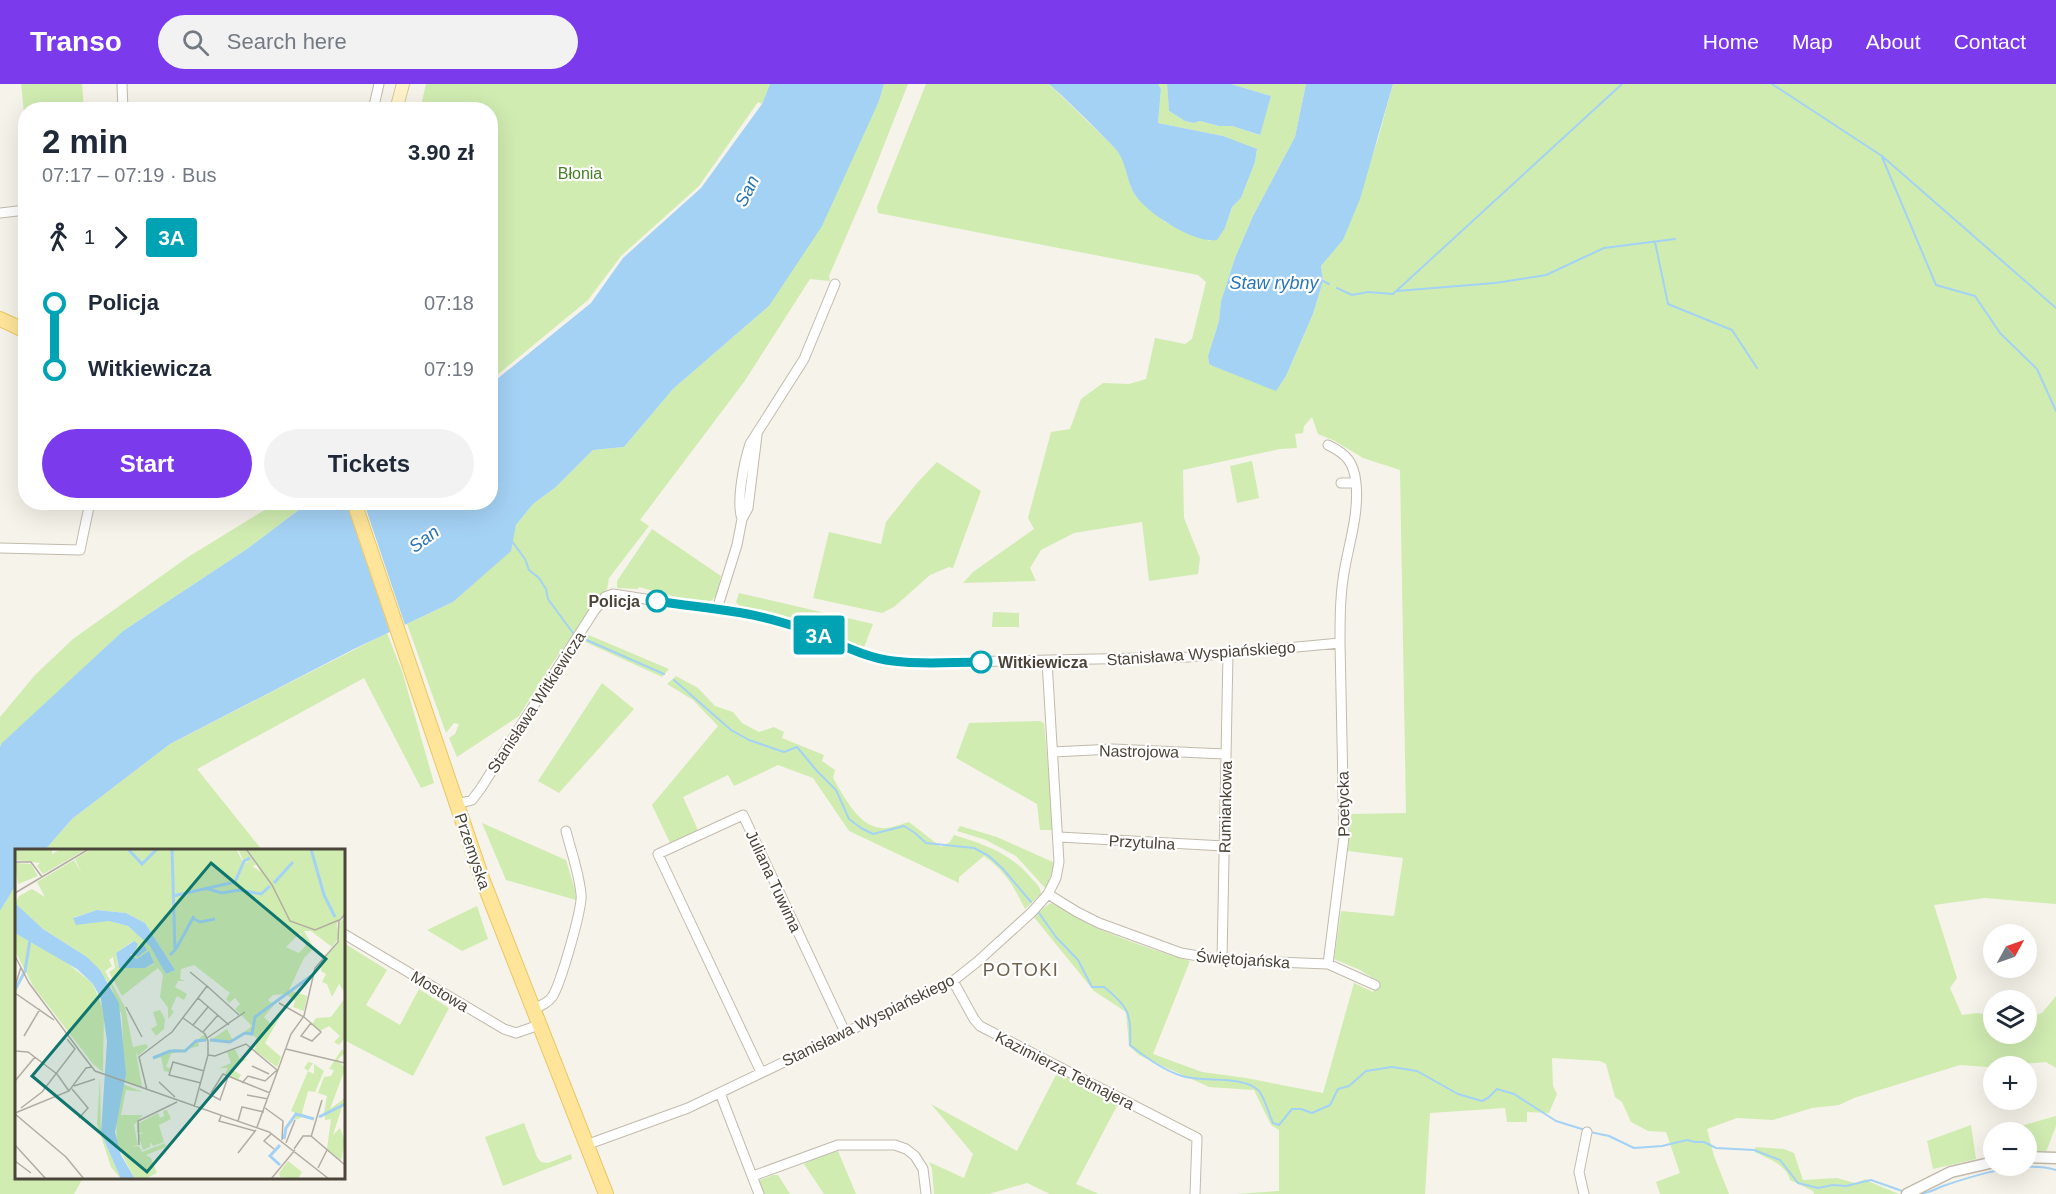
<!DOCTYPE html>
<html lang="en">
<head>
<meta charset="utf-8">
<style>
  :root { --surface:#fff; --page:#f2f2f3; --text:#1f2937; --muted:#747a83; --accent:#7c3aed }
  body { margin:0; font-family:Helvetica,sans-serif; background:var(--page); color:var(--text); height:100vh; display:flex; flex-direction:column; font-size:22px; white-space:nowrap }
  * { box-sizing:border-box; margin:0 }
  p { font-size:20px; color:var(--muted) }
  .icon { flex:none; width:33px; height:33px; fill:none; stroke:currentColor; stroke-width:2; stroke-linecap:round; stroke-linejoin:round }
  .map { position:relative; flex:1; overflow:hidden }
  .panel { position:absolute; left:18px; top:18px; width:480px; height:408px; display:flex; flex-direction:column; background:var(--surface); border-radius:24px; box-shadow:0 6px 24px #0002 }
  .panel>* { flex:none }
  .badge { padding:0 12px; border-radius:4px; font-size:21px; line-height:39px }
  .needle { width:39px; rotate:50deg }
  .tools { position:absolute; left:1983px; top:840px; display:grid; gap:12px }
  .tools a { display:grid; place-items:center; width:54px; height:54px; border-radius:50%; background:var(--surface); box-shadow:0 6px 24px #0002; font-size:30px }
  .map>.badge { position:absolute; translate:-50% -50%; box-shadow:0 0 0 3px #fff }
  .legs { display:flex; align-items:center; gap:9px; height:66px; padding:0 24px; font-size:20px }
  .legs p { margin-inline-start:auto }
  .overview { display:flex; align-items:center; justify-content:space-between; height:102px; padding:0 24px }
  h1 { font-size:33px; font-weight:600; line-height:45px }
  .button { display:flex; gap:12px; margin-top:auto; padding:12px 24px }
  .button a { flex:1; height:69px; border-radius:36px; background:var(--accent); color:#fff; font-size:24px; font-weight:600; line-height:69px; text-align:center }
  .button a+a { background:var(--page); color:var(--text) }
  ul { padding:0 24px; list-style:none }
  li { display:flex; align-items:center; gap:21px; height:66px; font-size:22px }
  li i { display:grid; place-items:center; width:9px; height:100%; margin:0 8px; background:currentColor }
  li i::after { content:''; width:15px; height:15px; margin:-8px; border:4px solid; border-radius:50%; background:var(--surface) }
  li p { margin-inline-start:auto }
  li:first-child i { background:linear-gradient(#0000 50%,currentColor 0) }
  li:last-child i { background:linear-gradient(currentColor 50%,#0000 0) }
  header { display:flex; align-items:center; gap:36px; box-sizing:border-box; height:84px; padding:0 30px; background:var(--accent); color:#fff }
  header strong { font-size:28px }
  nav { display:flex; gap:33px; margin-inline-start:auto; font-size:21px }
  .search { width:420px; height:54px; background:var(--page); display:flex; align-items:center; gap:15px; box-sizing:border-box; padding:0 21px; border-radius:33px; color:var(--muted); font-size:22px }
  .map>svg:first-child { display:block }
</style>
</head>
<body>
<header>
<strong>Transo</strong>
<div class="search"><svg class="icon" aria-label="search" viewBox="0 0 24 24"><circle cx="10" cy="10" r="6"/><path d="M15 15l6 6"/></svg>Search here</div>
<nav><a>Home</a><a>Map</a><a>About</a><a>Contact</a></nav>
</header>
<div class="map">
<svg width="2056" height="1110" viewBox="0 0 2056 1110">
  <rect width="100%" height="100%" fill="#f6f3ea"/>
  <path fill="#d0ecb1" d="M21 0H82L84 25 26 26 25 39Z
    M426 0H770L762 20 758 18 699 102 621 172 588 216 491 296 490 26H420Z
    M884 0H908L867 104 829 192 830 197 810 195 744 298 640 436 649 442 609 494 607 505 552 580 519 632 457 673 449 654 455 650 459 640 454 639 446 649 407 540 453 518 510 467 516 441 533 420 556 403 593 366 624 363 673 305 769 222 879 17Z
    M926 0H1049L1118 67 1125 80 1131 103 1136 113 1165 138 1210 157 1225 144 1232 123 1241 114 1255 78 1257 66 1223 52 1158 39 1161 5 1158 0H1167L1169 27 1185 37 1194 39 1200 37 1219 42H1232L1259 51 1271 12 1231 0H1306L1295 53 1253 132 1235 174 1221 217 1219 237 1208 272 1209 280 1239 292H1286L1313 230 1323 197 1321 182 1343 156 1378 55 1393 0H2056V820L1985 814 1934 821 1957 894 1950 904 1962 931 1977 929 1993 931 1994 950H2026L2027 934 2042 929 2056 912V984L2046 978 1988 983 1960 981 1854 1014 1839 1021 1812 1024 1773 1036 1737 1034 1707 1045 1714 1072 1729 1110H1660L1656 1098 1680 1089 1666 1048 1648 1047 1631 1038 1622 1018 1615 1013 1606 980 1600 977 1552 974 1553 1002 1557 1010 1549 1029 1527 1028V1038H1507L1505 1024 1430 1029 1425 1110H1235L1279 1107V1046L1271 1041 1254 1006 1209 1003 1139 971 1129 962 1126 928 1094 907 1033 832 1042 826V825L1051 819 1056 821 1057 820C1095 848 1145 863 1190 877L1153 970 1202 988 1246 994 1323 1009 1354 899 1373 908 1378 897 1358 885 1334 875 1341 827 1394 832 1403 774 1348 767 1351 730 1406 729 1400 386 1363 374 1335 357 1318 350 1312 333 1304 342 1303 349 1295 350 1297 364 1280 365 1183 386 1184 434 1200 474 1198 490 1149 497 1142 438 1074 449 1041 466 1030 484 1036 497 963 499 973 488 1034 445 1028 434 1051 348 1070 345 1081 315 1103 299 1129 300 1146 295 1155 254 1185 260 1192 255 1206 198 1198 191 878 129 877 123Z
    M1252 377 1259 414 1237 419 1230 382Z
    M937 378 981 407 953 484 949 483 930 491 894 523 882 529 813 514 829 448 881 460 886 438 917 399Z
    M276 419H308L247 465 123 547 0 663V633L35 591 73 555 188 473Z
    M652 445 721 492 716 512 711 517 686 516 639 503 638 505 617 504V497Z
    M739 509 873 540 863 566 826 548 741 524 736 518Z
    M993 528 1019 529V543H992Z
    M387 549 402 587 434 699 421 704 364 594 197 685 262 766H45L72 735 170 660Z
    M584 549 669 585 662 593 581 556Z
    M676 592 698 604 715 622 733 628 742 639 759 648 774 643 784 648 782 654 824 671 822 677 835 686 833 694C844 712 858 742 881 744 889 745 901 740 909 738L941 763 950 758 954 751C984 760 1012 770 1032 795 1037 800 1041 804 1041 810L1025 825C1013 801 1006 788 984 772L959 793V799L849 747 813 694 778 681 734 702 728 691 683 713 698 746 670 759 652 721 718 642 693 616 667 600Z
    M602 599 634 625 559 709 538 697Z
    M1040 637 1044 639 1054 746H1040L1037 720 956 674 969 639Z
    M482 739 566 776 575 806 576 816 506 796Z
    M960 742 997 753 1055 779 1046 805 1016 772 986 756 957 747Z
    M16 801V1094H83L74 1110H0V827Z
    M477 822 488 855 462 867 427 846Z
    M344 859 387 886 366 921 400 941 419 905 449 924 413 992 344 956Z
    M1058 987 1119 1018 1076 1100 1099 1110H1050L1027 1099 989 1110H934L932 1085 929 1078 964 1094 973 1070 931 1020 1017 1067Z
    M2056 1032V1042L2046 1068 2027 1069 2026 1048H2022L2021 1042Z
    M524 1039 537 1073 541 1078 548 1079 571 1070 572 1075 503 1102 485 1053Z
    M1971 1041 1976 1075 1933 1085 1927 1057Z
    M1755 1063 1784 1065 1794 1069 1803 1096 1837 1094 1855 1099 1866 1095 1870 1098 1899 1110H1814L1813 1107 1790 1096C1786 1080 1768 1075 1755 1068Z
    M838 1067 856 1110H824L804 1080 820 1072Z
    M773 1091H778L790 1110H763L760 1101V1096Z"/>
  <path fill="#a4d2f5" d="M770 0H884L879 17 822 142 769 222 673 305 624 363 593 366 556 403 533 420 516 441 511 467 453 518 354 565 170 660 72 735 45 766H16V801L0 827V663L2 659 123 547 247 465 308 419 490 418 491 300 591 219 623 174 701 104 762 20Z
    M1049 0H1158L1161 5 1158 39 1223 52 1257 65 1255 78 1241 114 1232 123 1225 144 1217 156C1195 160 1148 130 1135 111 1127 98 1127 82 1118 68 1113 61 1105 55 1099 48 1083 32 1066 15 1049 0Z
    M1167 0H1231L1271 12 1260 51 1232 42H1219L1200 37 1194 39 1185 37 1169 27Z
    M1306 0H1393L1360 115 1343 156 1321 182 1323 197 1313 230 1286 292 1276 307 1213 282 1209 280 1208 272 1219 237 1221 217 1235 174 1253 132 1295 53Z"/>
  <path fill="#f6f3ea" d="M346 419H364L406 544 391 551Z"/>
  <g fill="none" stroke-linecap="round" stroke-linejoin="round">
    <path stroke="#a4d2f5" stroke-width="2" d="M1772 0 1882 72 2056 224
      M1882 73 1936 201 1975 212 2000 249 2037 285 2056 327
      M1655 158 1668 220 1732 246 1757 284
      M1323 197 1329 200
      M1337 204 1352 211 1368 208 1393 210 1622 0
      M1397 207 1495 199 1546 191 1604 164 1675 155
      M511 456 525 475 529 486 539 494 546 505 548 515 573 549
      M582 554 664 590
      M674 596 731 646 749 656 784 668 797 663 817 687 836 706 849 735 861 744 873 750 904 742 915 749 926 759 974 764 989 772 1003 785 1031 818
      M1039 829 1056 853 1078 876 1092 903H1104C1128 922 1132 930 1130 961 1145 973 1163 986 1182 992 1203 999 1243 991 1258 1006 1264 1011 1269 1031 1273 1039L1279 1041 1292 1025H1301L1312 1029 1330 1021 1338 1005 1349 1002 1366 987 1392 983 1417 987 1458 1010 1482 1017 1488 1014 1497 1005 1514 1010 1556 1037 1585 1046
      M1590 1048 1609 1052 1634 1064 1662 1062 1687 1056 1695 1058H1704L1716 1064 1754 1066 1780 1076 1798 1099 1818 1104 1833 1101 1846 1102 1871 1096 1905 1108
      M1917 1110C1928 1110 1933 1106 1943 1102 1975 1091 2023 1076 2056 1086"/>
    <g stroke="#c2bbac" stroke-width="11">
      <path id="minor" d="M122 0 123 26
        M373 26 379 0
        M0 129 26 126
        M1328 361C1347 370 1354 379 1356 399
        M742 435C736 418 744 378 750 360L804 275 835 200
        M0 464 80 466 90 418
        M717 525 737 461 742 435 748 424 757 351
        M1053 668 1113 665 1225 670
        M457 720 472 716 481 704 594 527 605 513 613 510 761 533 806 546 868 571 892 577 910 579 1188 573 1340 559C1340 533 1340 509 1345 483 1350 456 1359 428 1356 399H1341
        M1059 753 1224 762
        M1048 810 1077 828 1099 839 1181 869 1222 876 1328 880 1375 901
        M344 850 504 945 516 949 539 941
        M1222 876 1228 570
        M1328 880 1344 753 1340 559
        M953 897 974 935 980 942 1197 1054 1195 1110
        M533 925C540 922 548 919 552 913 560 902 583 823 581 810 579 789 571 767 566 747
        M761 988 658 770 743 731 845 948
        M720 1009 759 1110
        M586 1061 688 1024 953 897 977 878 1032 828 1048 810 1056 794 1059 778 1047 577
        M753 1092 838 1061H895L906 1065 915 1072 923 1085 926 1110
        M1584 1110 1579 1088 1587 1048"/>
    </g>
    <g stroke="#c2bbac" stroke-width="13">
      <path id="tertiary" d="M2026 1073 2056 1074
        M1907 1110 1951 1088 1994 1078"/>
    </g>
    <g stroke="#d8c998" stroke-width="14">
      <path id="secondary" d="M396 26 403 0"/>
    </g>
    <g stroke="#ebc663" stroke-width="16">
      <path id="primary" d="M0 235 26 247
        M354 418 483 797 606 1110"/>
    </g>
    <use href="#minor" stroke="#fff" stroke-width="9"/>
    <use href="#tertiary" stroke="#fff" stroke-width="10"/>
    <use href="#secondary" stroke="#fff4cb" stroke-width="12"/>
    <use href="#primary" stroke="#ffe59a" stroke-width="14"/>
  </g>
  <g fill="none" stroke-linecap="round" stroke-linejoin="round">
    <g stroke="#fff" stroke-width="14">
      <path id="line-1" d="M657 517C700 524 743 526 784 539 820 549 858 573 893 577 922 581 952 578 981 578"/>
    </g>
    <use href="#line-1" stroke="#00a3b4" stroke-width="9"/>
  </g>
  <g fill="#fff" stroke="#00a3b4" stroke-width="3">
    <circle cx="657" cy="517" r="10"/>
    <circle cx="981" cy="578" r="10"/>
  </g>
  <g text-anchor="middle" stroke-width="4.5" stroke-linejoin="round" paint-order="stroke">
    <g font-size="16" fill="#468126" stroke="#fff">
      <text x="580" y="95">Błonia</text>
    </g>
    <g font-size="16" font-weight="bold" fill="#4b4438" stroke="#fff" text-anchor="end">
      <text x="640" y="523">Policja</text>
      <text x="998" y="584" text-anchor="start">Witkiewicza</text>
    </g>
    <g font-size="16" fill="#4b4438" stroke="#fff">
      <text transform="translate(1201 569) rotate(-4)" y="6">Stanisława Wyspiańskiego</text>
      <text transform="translate(536 618) rotate(-57)" y="6">Stanisława Witkiewicza</text>
      <text transform="translate(1139 667) rotate(1)" y="6">Nastrojowa</text>
      <text transform="translate(1343 720) rotate(-91)" y="6">Poetycka</text>
      <text transform="translate(1225 723) rotate(-89)" y="6">Rumiankowa</text>
      <text transform="translate(1142 758) rotate(3)" y="6">Przytulna</text>
      <text transform="translate(473 767) rotate(71)" y="6">Przemyska</text>
      <text transform="translate(774 797) rotate(65)" y="6">Juliana Tuwima</text>
      <text transform="translate(1243 875) rotate(4)" y="6">Świętojańska</text>
      <text transform="translate(440 907) rotate(31)" y="6">Mostowa</text>
      <text transform="translate(868 936) rotate(-26)" y="6">Stanisława Wyspiańskiego</text>
      <text transform="translate(1065 986) rotate(27)" y="6">Kazimierza Tetmajera</text>
    </g>
    <g font-size="18" font-style="italic" fill="#2876b6" stroke="#fff">
      <text transform="translate(747 107) rotate(-64)" y="6">San</text>
      <text x="1274" y="205">Staw rybny</text>
      <text transform="translate(424 455) rotate(-37)" y="6">San</text>
    </g>
    <g font-size="18" letter-spacing="1.5" fill="#6e624e" stroke="#fff">
      <text x="1021" y="892">POTOKI</text>
    </g>
  </g>
  <g transform="translate(15 765)">
    <rect width="330" height="330" fill="#f6f3ea"/>
    <path d="M0 0H37V5L46 0H72L28 25 22 17 25 14 0 11ZM77 0H221L228 13 235 14 228 11 223 0H230L241 16 237 17 246 23 232 0H330V65L322 74 324 89 317 98 296 82H289L299 99 289 109 274 141 292 147 289 162 278 158 280 152 271 145 258 146 253 151 259 156 249 168 257 176 266 166 250 194 266 208 262 218 239 201 243 191 237 185 231 184 217 193 194 192 212 180 218 192 237 177 220 160 225 155 220 149 214 154 211 150 215 144 179 116 166 120 165 130 170 132H163L160 138 172 145 169 151 162 147 156 160 159 163 153 170V159L145 148 148 126 143 119 107 147 94 123 100 119 98 108 94 111 97 117 90 122 110 158 118 198 131 195 133 198 123 207 121 203 127 238 109 232 107 167 96 137 72 108 28 80 0 54 4 47 17 40 30 48 22 33 59 11 66 23 60 10ZM83 61 111 64 130 74 160 121 151 125 136 97 113 77 94 72 60 73 59 68ZM285 84 291 96 284 104 271 98ZM118 92 120 103 132 101 123 108 114 106 122 110 135 104 139 115 130 119 103 117 101 104ZM0 14 16 15 23 27 3 35ZM330 66V144L324 135 317 148 312 135 307 133 311 125 306 122 307 109 324 93 325 74ZM0 84 45 108 78 135 89 163 88 223 78 215 18 137 0 102ZM330 149V189L324 196 319 193 325 187 314 177 305 182 297 175 301 169 316 168ZM145 161 150 170 149 180 141 187 136 180 142 176 138 163ZM190 185 192 192H183L184 197 156 205 151 218 155 219 154 223 149 222 146 208 138 210 159 200 169 201ZM220 200 225 211 233 210 220 216 218 221 226 226 222 232 210 224 213 219H204L216 214 212 203ZM327 200 330 204 323 210 330 220 315 260 330 249 318 286 325 279 330 292 326 312 312 300 316 270 310 271V266L303 269 309 264 312 247 303 244 309 228 316 227 319 221 314 220ZM293 213 298 214 293 222 299 225V215L309 222 300 243 293 242 287 264 290 267 280 271 281 264 276 262 293 222 289 219ZM85 227 86 284 106 330 96 318 82 275ZM108 235 128 243 111 241 106 266H128L119 276 123 296 117 298 124 297 127 303 150 294 151 298 131 306 136 309 142 324 129 330H120L102 296 101 267ZM152 261 156 270 144 276 149 293 138 297 135 293V298L128 301 123 286 128 284 122 283V275L143 264 145 269 149 267 148 262ZM273 312 287 323 283 330 265 328 264 324Z" fill="#d0ecb1" fill-rule="evenodd"/>
    <path d="M0 54 28 80 72 108 85 121 104 154 111 225 100 283 106 306 120 330H106L86 284 92 192 86 150 78 135 62 120 0 84ZM82 61 111 64 130 74 160 121 151 125 135 97 113 77 94 72 61 76 58 69ZM119 92 123 95 120 102 129 96 132 101 123 108 116 105 115 106 122 110 134 102 139 114 130 119H104L101 104Z" fill="#a4d2f5"/>
    <path fill="none" stroke="#a4d2f5" stroke-width="3" d="M113 0 127 15 142 0M296 0 309 46 320 68M259 34 278 13M190 39 207 44 224 41 246 45 255 37M158 47 220 33 229 12 235 9M179 70 185 73 200 70M161 100 179 67M155 106 160 101 157 0M0 141 10 122 15 91M195 191 215 193 230 184 237 185 240 168 296 127M138 209 155 202H170L181 192 191 191M304 268 330 255M269 290 271 279 281 265 299 270M265 296 255 307 265 316"/>
    <path fill="none" stroke="#b2ada3" stroke-width="1.5" d="M231 0 257 36 275 72 300 81 324 71M0 13H16L27 28M0 44 74 0M0 107 14 134 64 201M0 137 6 118M192 137 224 166M0 144 39 171M183 149 214 176M264 154 289 168 306 183 297 192 286 187 296 174M111 158 127 188M168 169 190 185 193 192V206L179 258M178 176 193 158M188 183 203 166M9 187 25 160M192 189 230 163M63 200 80 222 254 283 314 330M271 200 330 214M0 202 13 203 42 225 54 242M193 206 200 207 231 195 262 221 250 232 233 227 227 234M237 217 254 225M0 232 20 208M144 233 160 248M186 234 154 226 158 213 189 222M59 237 80 230M57 240 73 259 64 269M185 240 205 251 213 228M132 241 124 208 157 183 192 137 175 123M196 244 208 225 255 244M232 246 253 250M6 259 27 243 60 200 52 190M250 259 268 272 267 291M0 264 54 242 71 219 77 218M0 265 51 308 69 330M206 267 204 272 240 282M223 272 227 258 249 263M242 278 276 185 289 167 300 119 323 93 324 72 330 65M256 285 249 292 259 300M296 288 307 251M271 294 280 271M0 296 31 330M124 296 123 272 162 253M279 300 288 287H296L330 316M223 304 241 281M0 312 16 324M303 319 312 301M256 330 280 301"/>
    <path fill="#0f766e" fill-opacity="0.15" stroke="#0f766e" stroke-width="3" d="M196 14 311 110 132 323 17 227Z"/>
    <rect width="330" height="330" fill="none" stroke="#4b4438" stroke-width="3"/>
  </g>
</svg>
<div class="tools">
<a><svg class="needle" viewBox="-14 -14 28 28"><path d="M0-13l5 13h-10z" fill="#e53935"/><path d="M0 13l5-13h-10z" fill="#747a83"/></svg></a>
<a><svg class="icon" aria-label="layers" viewBox="0 0 24 24"><path d="M12 4l9 5-9 5-9-5zM3 14l9 5 9-5"/></svg></a>
<a>+</a>
<a>−</a>
</div>
<b class="badge" style="left:819px;top:551px;background:#00a3b4;color:#fff">3A</b>
<section class="panel">
<div class="overview"><div><h1>2 min</h1><p>07:17 – 07:19 · Bus</p></div><b>3.90 zł</b></div>
<div class="legs"><svg class="icon" aria-label="walk" viewBox="0 0 24 24"><circle cx="13" cy="4" r="2"/><path d="M13 8l-2 6 4 7M11 14l-3 7M7 12l3-4h3l4 4"/></svg>1<svg class="icon" aria-label="forward" viewBox="0 0 24 24"><path d="M9 5l7 7-7 7"/></svg><b class="badge" style="background:#00a3b4;color:#fff">3A</b></div>
<ul>
<li><i style="color:#00a3b4"></i><b>Policja</b><p>07:18</p></li>
<li><i style="color:#00a3b4"></i><b>Witkiewicza</b><p>07:19</p></li>
</ul>
<div class="button"><a>Start</a><a>Tickets</a></div>
</section>
</div>
</body>
</html>
